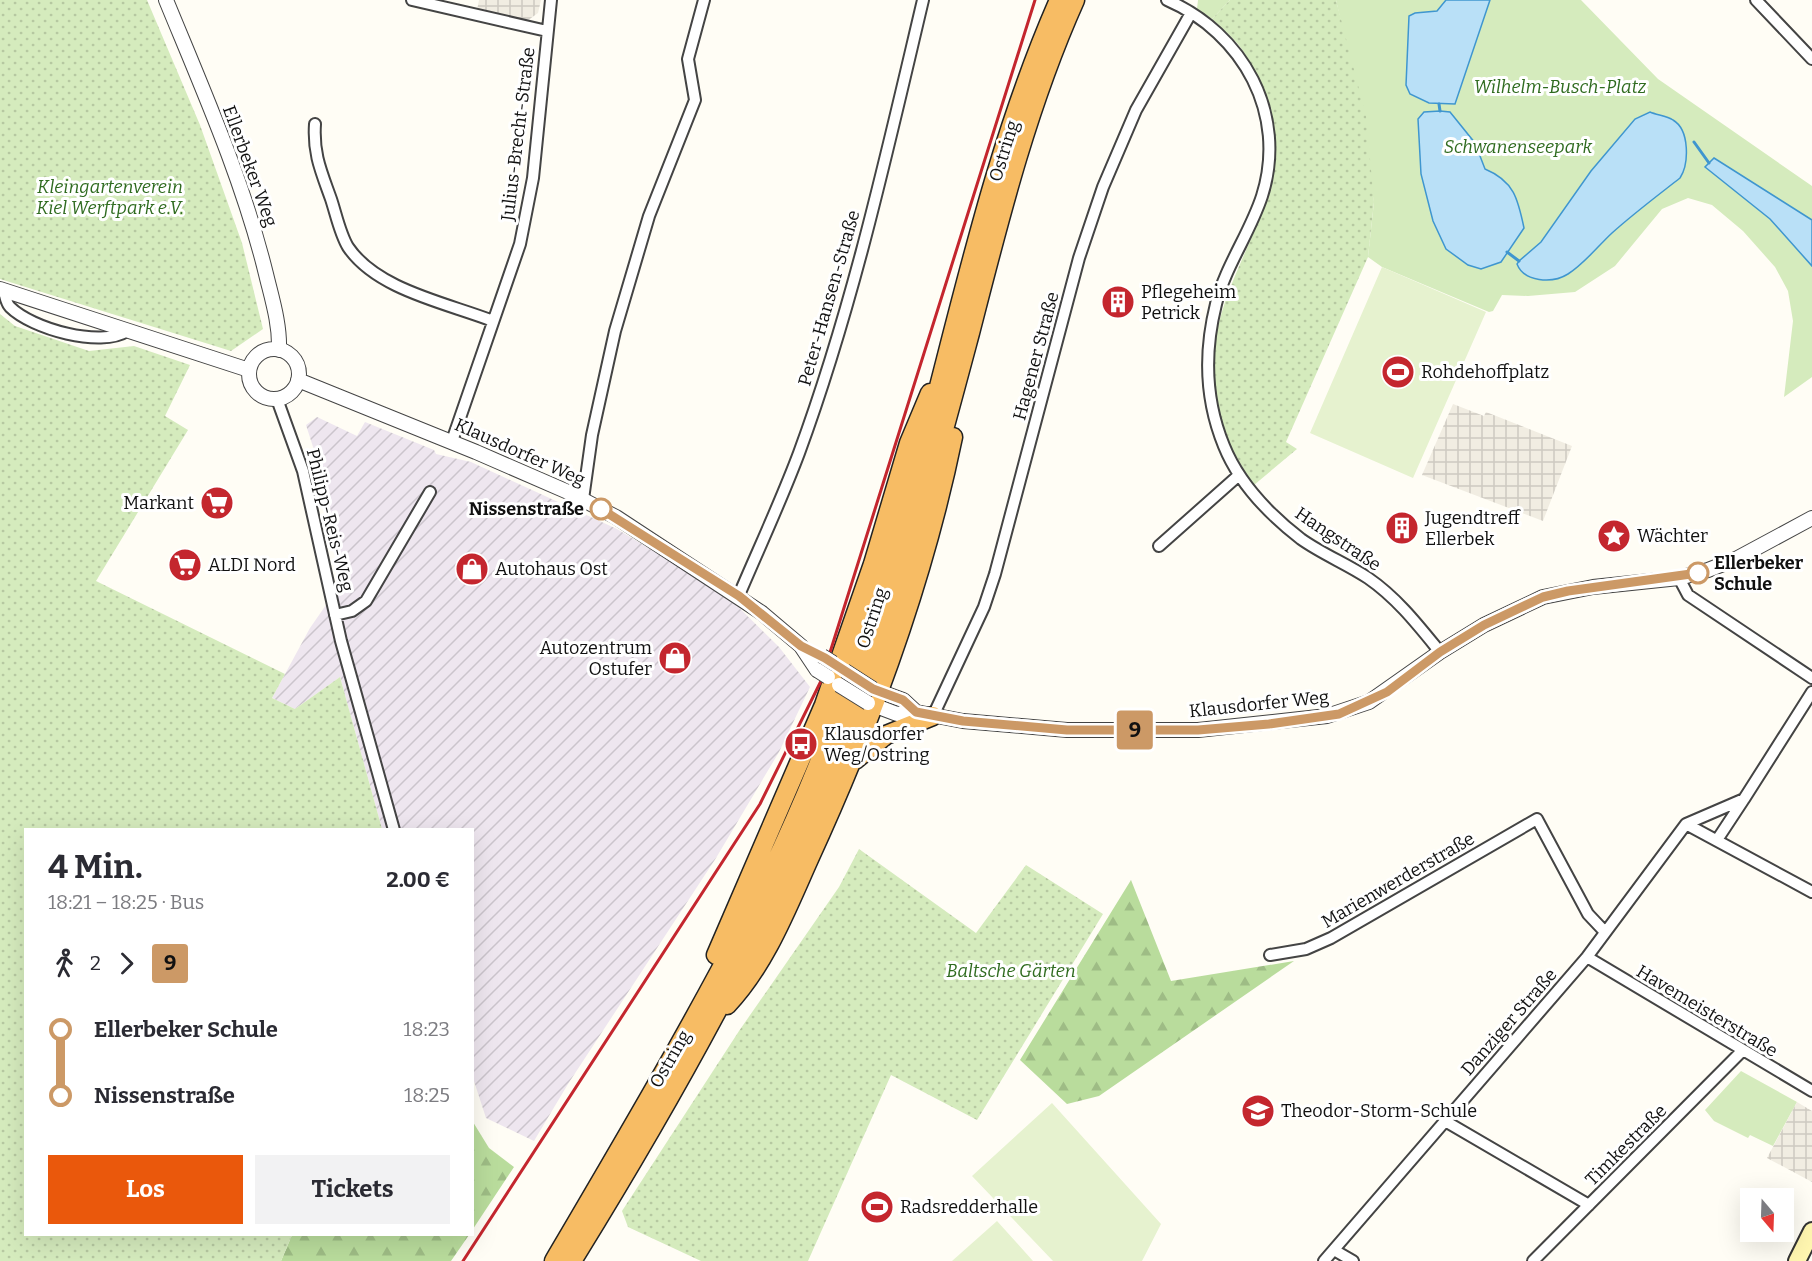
<!DOCTYPE html>
<html lang="de">
<head>
<meta charset="utf-8">
<style>
  :root { --surface:#fff; --page:#f2f2f3; --text:#2b2b33; --muted:#7c7c81; --accent:#ea580c }
  body { margin:0; font-family:Bitter,serif; background:var(--page); color:var(--text); height:100vh; display:flex; flex-direction:column; font-size:22px; white-space:nowrap }
  * { box-sizing:border-box; margin:0 }
  p { font-size:20px; color:var(--muted) }
  .icon { flex:none; width:33px; height:33px; fill:none; stroke:currentColor; stroke-width:2; stroke-linecap:round; stroke-linejoin:round }
  .map { position:relative; flex:1; overflow:hidden }
  .sheet { position:absolute; left:24px; top:828px; width:450px; height:408px; display:flex; flex-direction:column; background:var(--surface); border-radius:0px; box-shadow:0 6px 24px #0002 }
  .sheet>* { flex:none }
  .badge { padding:0 12px; border-radius:4px; font-size:21px; line-height:39px }
  .needle { width:39px; rotate:161deg }
  .tools { position:absolute; left:1740px; top:1188px; display:grid; gap:12px }
  .tools a { display:grid; place-items:center; width:54px; height:54px; border-radius:0px; background:var(--surface); box-shadow:0 6px 24px #0002; font-size:30px }
  .map>.badge { position:absolute; translate:-50% -50%; box-shadow:0 0 0 3px #fff }
  .legs { display:flex; align-items:center; gap:9px; height:66px; padding:0 24px; font-size:20px }
  .legs p { margin-inline-start:auto }
  .overview { display:flex; align-items:center; justify-content:space-between; height:102px; padding:0 24px }
  h1 { font-size:33px; font-weight:700; line-height:45px }
  .cta { display:flex; gap:12px; margin-top:auto; padding:12px 24px }
  .cta a { flex:1; height:69px; border-radius:0px; background:var(--accent); color:#fff; font-size:24px; font-weight:700; line-height:69px; text-align:center }
  .cta a+a { background:var(--page); color:var(--text) }
  ul { padding:0 24px; list-style:none }
  li { display:flex; align-items:center; gap:21px; height:66px; font-size:22px }
  li i { display:grid; place-items:center; width:9px; height:100%; margin:0 8px; background:currentColor }
  li i::after { content:''; width:15px; height:15px; margin:-8px; border:4px solid; border-radius:50%; background:var(--surface) }
  li p { margin-inline-start:auto }
  li:first-child i { background:linear-gradient(#0000 50%,currentColor 0) }
  li:last-child i { background:linear-gradient(currentColor 50%,#0000 0) }
  .map>svg:first-child { display:block }
</style>
</head>
<body>
<div class="map">
<svg width="1812" height="1261" viewBox="0 0 1812 1261">
  <defs>
    <pattern id="industrial-furrows" width="10" height="10" patternUnits="userSpaceOnUse" patternTransform="scale(1.5)"><rect width="10" height="10" fill="#eee6ef"/><path d="M-1 1l2-2M0 10L10 0M9 11l2-2" fill="none" stroke="#cbc4cc"/></pattern>
    <pattern id="forest-firs" width="22" height="20" patternUnits="userSpaceOnUse" patternTransform="scale(1.5)"><rect width="22" height="20" fill="#b9dc9c"/><path d="M5 1l3.5 6h-7zM16 11l3.5 6h-7z" fill="#9ebc85"/></pattern>
    <pattern id="garden-dots" width="8" height="8" patternUnits="userSpaceOnUse" patternTransform="scale(1.5)"><rect width="8" height="8" fill="#d5ebbd"/><path d="M2 2h.1M6 6h.1" fill="none" stroke="#b6c8a1" stroke-width="1.8" stroke-linecap="round"/></pattern>
    <pattern id="plaza-grid" width="8" height="8" patternUnits="userSpaceOnUse" patternTransform="scale(1.5)"><rect width="8" height="8" fill="#f1ede2"/><path d="M0 4h8M4 0v8" fill="none" stroke="#cecac1"/></pattern>
  </defs>
  <rect width="100%" height="100%" fill="#fffdf5"/>
  <path fill="url(#industrial-furrows)" d="M317 417 357 436 365 422 434 450 436 454 471 462 617 529 725 594 779 647 810 687 779 752 716 858 568 1084 534 1141 486 1118 473 1078 472 830 382 829 340 677 295 709 272 698 310 628 342 582 329 515 330 500 306 425Z"/>
  <path fill="#d5ebbd" d="M1198 0H1230L1212 19 1197 9Z
    M1336 0H1581L1658 79 1812 186V377L1784 397 1793 321 1788 291 1775 267 1743 231 1712 205 1688 198 1662 209 1615 266 1575 292 1528 296 1502 295 1493 311 1489 312 1382 267 1368 257 1374 202 1348 52Z
    M1741 1071 1797 1102 1773 1146 1750 1135 1748 1138 1714 1121 1705 1110Z"/>
  <path fill="url(#forest-firs)" d="M1131 880 1171 981 1294 961 1099 1096 1067 1104 1020 1060Z
    M473 1122 489 1148 514 1167 473 1229Z
    M292 1235H469L451 1261H281Z"/>
  <path fill="url(#garden-dots)" d="M0 0H147L200 125 242 243 263 329 231 351 0 279Z
    M1230 0H1336L1366 116 1374 202 1368 257 1286 442 1297 449 1254 485C1225 442 1207 402 1214 349 1219 306 1239 268 1255 229 1259 218 1266 206 1269 195 1281 146 1271 93 1243 51 1235 39 1222 29 1212 19Z
    M0 314 15 326 89 351 134 346 190 365 165 416 188 430 96 581 285 674 272 698 295 709 340 677 382 829 26 830V1234L292 1235 281 1261H0Z
    M859 849 976 933 1026 865 1103 914 977 1120 891 1075 808 1261H701L628 1227 622 1211 739 1031 839 887Z"/>
  <path fill="#e6f2cf" d="M1382 267 1486 312 1413 478 1310 433Z
    M1052 1103 1161 1224 1142 1261H1053L972 1176Z
    M997 1221 1033 1261H952Z"/>
  <path fill="url(#plaza-grid)" d="M479 0H541L538 13 527 21 477 10Z
    M1453 404 1484 416 1486 412 1572 446 1543 521 1422 475Z
    M1797 1102 1812 1111V1182L1767 1158Z"/>
  <path fill="#b9e0f7" stroke="#3f96cf" stroke-width="1.5" d="M1446 0H1490L1455 104 1429 103 1410 94 1406 85 1409 16 1415 13 1437 11Z
    M1440 111 1450 112 1475 143 1485 169C1514 181 1518 199 1524 228L1501 262 1481 269 1468 265 1446 249 1433 221 1421 174 1418 119 1424 112Z
    M1650 112C1657 115 1667 116 1673 120 1690 130 1689 164 1680 178 1657 196 1633 214 1612 233 1598 246 1584 264 1568 274 1552 284 1524 282 1517 264L1519 261 1541 242 1591 171 1635 119Z
    M1714 158 1812 220V266L1770 219 1705 167Z"/>
  <g fill="none" stroke-linecap="round" stroke-linejoin="round">
    <path stroke="#3f96cf" stroke-width="3" d="M1439 104 1440 111
      M1694 142 1709 163
      M1507 252 1519 261"/>
    <g stroke="#444" stroke-width="14">
      <path id="minor" d="M412 0 547 31
        M1167 0C1243 33 1288 114 1262 196 1250 233 1225 267 1216 304 1204 352 1205 400 1224 446 1239 483 1270 515 1301 539 1322 554 1347 564 1368 578 1397 598 1418 625 1440 652
        M1756 0 1812 59
        M315 124C313 154 321 171 331 199 336 214 340 234 348 247 377 290 447 303 493 321
        M4 290C5 296 6 303 10 307 32 329 101 348 127 331
        M277 399 303 471 341 641 394 830
        M452 441 520 244 533 178 551 0
        M583 499 592 435 615 331 649 216 695 100 688 59 704 0
        M1159 546 1239 475
        M1679 578 1688 595 1812 678
        M739 595C759 548 781 501 799 453 853 306 887 152 923 0
        M335 615 352 611 366 601 430 492
        M933 716 984 607 995 574 1079 258 1103 187 1136 110 1191 13
        M1686 824 1744 799 1812 692
        M1686 824 1812 892
        M1717 840 1744 799
        M1270 955 1306 949 1331 938 1537 819 1588 914 1605 932
        M1587 957 1812 1091
        M1445 1121 1589 1205
        M1334 1250 1353 1261
        M1324 1261 1587 957 1686 824
        M1533 1261 1742 1051"/>
    </g>
    <g stroke="#444" stroke-width="16">
      <path id="tertiary" d="M166 0C203 90 243 180 266 274 272 299 280 324 279 350
        M0 289 249 370
        M249 374a25 25 0 1 1 50 0a25 25 0 1 1-50 0Z
        M298 380 476 452 568 492 616 517 762 613 801 646 817 670
        M873 689 903 700 916 712
        M868 703 897 714 916 712 963 721 1067 730H1198L1327 716 1369 702 1440 652 1484 625 1543 597 1593 587 1679 578 1708 570 1736 559 1812 518"/>
    </g>
    <g stroke="#333" stroke-width="20">
      <path id="secondary" d="M1797 1261 1812 1231"/>
    </g>
    <g stroke="#222" stroke-width="21">
      <path id="trunk" d="M855 760 886 735 933 716
        M716 955 824 705 873 564 909 443 930 393
        M727 1005C765 965 787 908 809 859 871 724 923 583 953 437
        M554 1261C621 1147 689 1032 750 914 801 815 842 710 877 604 944 405 974 193 1059 0
        M572 1261C694 1064 808 856 882 636 916 536 943 434 970 333 999 220 1027 107 1075 0"/>
    </g>
    <use href="#minor" stroke="#fff" stroke-width="10"/>
    <use href="#tertiary" stroke="#fff" stroke-width="14"/>
    <use href="#secondary" stroke="#fff6b0" stroke-width="16"/>
    <use href="#trunk" stroke="#f7bc64" stroke-width="18"/>
    <path stroke="#c4262e" stroke-width="3" d="M463 1261 760 804 821 681 1035 0"/>
    <g stroke="#444" stroke-width="16" stroke-linecap="butt">
      <path id="tertiary-bridge" d="M822 656 833 663
        M817 670 828 677
        M845 671 873 689
        M839 685 868 703"/>
    </g>
    <use href="#tertiary-bridge" stroke="#fff" stroke-width="14"/>
  </g>
  <g fill="none" stroke-linecap="round" stroke-linejoin="round">
    <g stroke="#fff" stroke-width="14">
      <path id="line-1" d="M601 509 739 596 801 646 825 658 873 689 903 700 916 712 963 721 1067 730H1198L1269 724 1339 714 1387 692 1440 652 1484 625 1543 597 1568 591 1698 573"/>
    </g>
    <use href="#line-1" stroke="#c96" stroke-width="9"/>
  </g>
  <defs>
    <g id="building-disc" transform="scale(1.725)"><circle r="9.5" fill="#c4262e" stroke="#fff"/><path d="M-4-6H4V6H1V3H-1V6H-4ZM-2.5-4.3h1.7v1.8h-1.7ZM.8-4.3h1.7v1.8H.8ZM-2.5-1h1.7V.8h-1.7ZM.8-1h1.7V.8H.8Z" fill="#fff"/></g>
    <g id="stadium-disc" transform="scale(1.725)"><circle r="9.5" fill="#c4262e" stroke="#fff"/><path d="M0-5a6.5 5 0 1 0 0 10a6.5 5 0 1 0 0-10ZM-3.5-1.8h7v3.6h-7Z" fill="#fff"/></g>
    <g id="supermarket-disc" transform="scale(1.725)"><circle r="9.5" fill="#c4262e" stroke="#fff"/><path d="M-6-5.5h2.5l.6 2H6L4.5 2H-2.5L-4.4-4H-6ZM-1.5 3.2a1.3 1.3 0 1 0 .1 0ZM3 3.2a1.3 1.3 0 1 0 .1 0Z" fill="#fff"/></g>
    <g id="sight-disc" transform="scale(1.725)"><circle r="9.5" fill="#c4262e" stroke="#fff"/><path d="M0-6L1.8-2.2L6-1.7L2.9 1.2L3.7 5.4L0 3.3L-3.7 5.4L-2.9 1.2L-6-1.7L-1.8-2.2Z" fill="#fff"/></g>
    <g id="shop-disc" transform="scale(1.725)"><circle r="9.5" fill="#c4262e" stroke="#fff"/><path d="M-5-2.5h2.3a2.7 3.5 0 0 1 5.4 0H5L5.5 6h-11ZM-1.5-2.5h3a1.5 2.3 0 0 0-3 0Z" fill="#fff"/></g>
    <g id="bus-disc" transform="scale(1.725)"><circle r="9.5" fill="#c4262e" stroke="#fff"/><path d="M-5-6H5V4H4V6H2V4H-2V6H-4V4H-5ZM-3.5-4V0h7V-4ZM-3.5 1.2v1.5H-2V1.2ZM2 1.2v1.5H3.5V1.2Z" fill="#fff"/></g>
    <g id="school-disc" transform="scale(1.725)"><circle r="9.5" fill="#c4262e" stroke="#fff"/><path d="M0-5L7-2L0 1L-7-2ZM-4 1L0 2.5L4 1V4Q0 6-4 4Z" fill="#fff"/></g>
  </defs>
  <g fill-rule="evenodd">
    <use href="#building-disc" x="1118" y="302"/>
    <use href="#stadium-disc" x="1398" y="372"/>
    <use href="#supermarket-disc" x="217" y="503"/>
    <use href="#building-disc" x="1402" y="528"/>
    <use href="#sight-disc" x="1614" y="536"/>
    <use href="#supermarket-disc" x="185" y="565"/>
    <use href="#shop-disc" x="472" y="569"/>
    <use href="#shop-disc" x="675" y="658"/>
    <use href="#bus-disc" x="801" y="744"/>
    <use href="#school-disc" x="1258" y="1111"/>
    <use href="#stadium-disc" x="877" y="1207"/>
  </g>
  <g fill="#fff" stroke="#c96" stroke-width="3">
    <circle cx="601" cy="509" r="10"/>
    <circle cx="1698" cy="573" r="10"/>
  </g>
  <g text-anchor="middle" stroke-width="6" stroke-linejoin="round" paint-order="stroke">
    <g font-size="18" font-style="italic" fill="#2f6b1f" stroke="#fff">
      <text x="1560" y="93">Wilhelm-Busch-Platz</text>
      <text x="1518" y="153">Schwanenseepark</text>
      <text x="110" y="193">Kleingartenverein<tspan x="110" dy="21">Kiel Werftpark e.V.</tspan></text>
      <text x="1011" y="977">Baltsche Gärten</text>
    </g>
    <g font-size="18" fill="#111" stroke="#fff">
      <text transform="translate(518 134) rotate(-83)" y="6">Julius-Brecht-Straße</text>
      <text transform="translate(1004 151) rotate(-73)" y="6">Ostring</text>
      <text transform="translate(250 166) rotate(70)" y="6">Ellerbeker Weg</text>
      <text transform="translate(829 298) rotate(-74)" y="6">Peter-Hansen-Straße</text>
      <text transform="translate(1036 356) rotate(-75)" y="6">Hagener Straße</text>
      <text transform="translate(520 452) rotate(24)" y="6">Klausdorfer Weg</text>
      <text transform="translate(330 520) rotate(76)" y="6">Philipp-Reis-Weg</text>
      <text transform="translate(1338 539) rotate(34)" y="6">Hangstraße</text>
      <text transform="translate(872 618) rotate(-72)" y="6">Ostring</text>
      <text transform="translate(1259 704) rotate(-6)" y="6">Klausdorfer Weg</text>
      <text transform="translate(1398 880) rotate(-30)" y="6">Marienwerderstraße</text>
      <text transform="translate(1707 1011) rotate(31)" y="6">Havemeisterstraße</text>
      <text transform="translate(1509 1022) rotate(-49)" y="6">Danziger Straße</text>
      <text transform="translate(670 1059) rotate(-60)" y="6">Ostring</text>
      <text transform="translate(1626 1145) rotate(-45)" y="6">Timkestraße</text>
    </g>
    <g font-size="18" fill="#111" stroke="#fff" text-anchor="start">
      <text x="1141" y="298">Pflegeheim<tspan x="1141" dy="21">Petrick</tspan></text>
      <text x="1421" y="378">Rohdehoffplatz</text>
      <text x="194" y="509" text-anchor="end">Markant</text>
      <text x="1425" y="524">Jugendtreff<tspan x="1425" dy="21">Ellerbek</tspan></text>
      <text x="1637" y="542">Wächter</text>
      <text x="208" y="571">ALDI Nord</text>
      <text x="495" y="575">Autohaus Ost</text>
      <text x="652" y="654" text-anchor="end">Autozentrum<tspan x="652" dy="21">Ostufer</tspan></text>
      <text x="824" y="740">Klausdorfer<tspan x="824" dy="21">Weg/Ostring</tspan></text>
      <text x="1281" y="1117">Theodor-Storm-Schule</text>
      <text x="900" y="1213">Radsredderhalle</text>
    </g>
    <g font-size="18" font-weight="bold" fill="#111" stroke="#fff" text-anchor="end">
      <text x="584" y="515">Nissenstraße</text>
      <text x="1714" y="569" text-anchor="start">Ellerbeker<tspan x="1714" dy="21">Schule</tspan></text>
    </g>
  </g>
</svg>
<div class="tools">
<a><svg class="needle" viewBox="-14 -14 28 28"><path d="M0-13l5 13h-10z" fill="#e53935"/><path d="M0 13l5-13h-10z" fill="#7c7c81"/></svg></a>
</div>
<b class="badge" style="left:1135px;top:730px;background:#c96;color:#111">9</b>
<section class="sheet">
<div class="overview"><div><h1>4 Min.</h1><p>18:21 – 18:25 · Bus</p></div><b>2.00 €</b></div>
<div class="legs"><svg class="icon" aria-label="walk" viewBox="0 0 24 24"><circle cx="13" cy="4" r="2"/><path d="M13 8l-2 6 4 7M11 14l-3 7M7 12l3-4h3l4 4"/></svg>2<svg class="icon" aria-label="forward" viewBox="0 0 24 24"><path d="M9 5l7 7-7 7"/></svg><b class="badge" style="background:#c96;color:#111">9</b></div>
<ul>
<li><i style="color:#c96"></i><b>Ellerbeker Schule</b><p>18:23</p></li>
<li><i style="color:#c96"></i><b>Nissenstraße</b><p>18:25</p></li>
</ul>
<div class="cta"><a>Los</a><a>Tickets</a></div>
</section>
</div>
</body>
</html>
